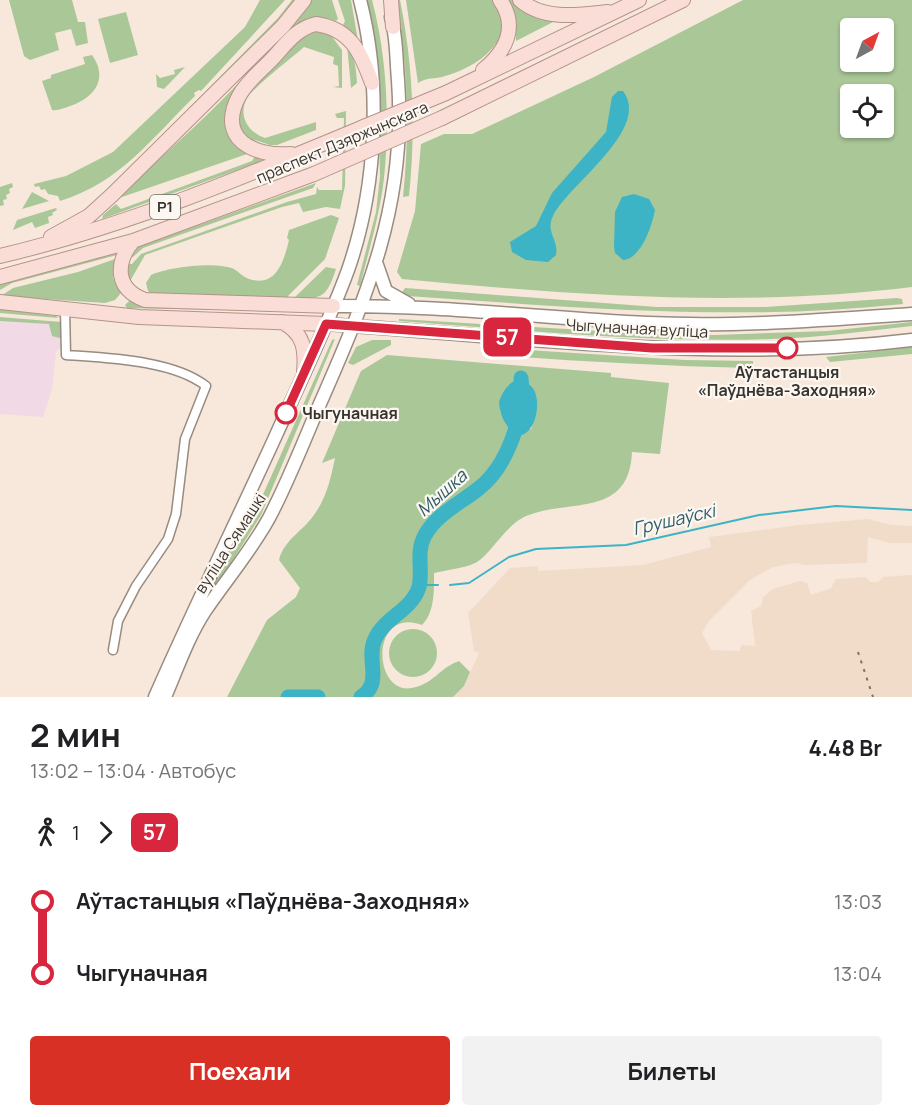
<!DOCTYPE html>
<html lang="ru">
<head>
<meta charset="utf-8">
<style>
  :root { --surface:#fff; --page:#f2f2f2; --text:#202124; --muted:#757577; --accent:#d93025 }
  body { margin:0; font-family:Manrope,sans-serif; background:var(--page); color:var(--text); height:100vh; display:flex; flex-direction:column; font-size:22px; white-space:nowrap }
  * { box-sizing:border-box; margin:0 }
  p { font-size:20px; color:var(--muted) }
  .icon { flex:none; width:33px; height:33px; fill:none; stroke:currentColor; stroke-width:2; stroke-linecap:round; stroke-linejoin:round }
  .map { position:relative; height:697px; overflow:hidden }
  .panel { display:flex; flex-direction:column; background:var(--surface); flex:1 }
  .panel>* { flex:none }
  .badge { padding:0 12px; border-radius:9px; font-size:21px; line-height:39px }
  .needle { width:39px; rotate:41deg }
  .buttons { position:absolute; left:840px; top:18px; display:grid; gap:12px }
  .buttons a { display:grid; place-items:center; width:54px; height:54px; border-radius:6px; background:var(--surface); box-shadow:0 2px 4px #0004; font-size:30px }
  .map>.badge { position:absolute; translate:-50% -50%; box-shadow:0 0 0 3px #fff }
  .legs { display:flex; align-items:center; gap:9px; height:66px; padding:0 30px; font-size:20px }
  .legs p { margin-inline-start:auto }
  .headline { display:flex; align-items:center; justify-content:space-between; height:102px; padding:0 30px }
  h1 { font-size:33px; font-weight:700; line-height:45px }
  .button { display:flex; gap:12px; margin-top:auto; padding:12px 30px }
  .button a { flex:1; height:69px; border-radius:6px; background:var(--accent); color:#fff; font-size:24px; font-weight:700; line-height:69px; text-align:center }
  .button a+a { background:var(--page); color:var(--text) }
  ul { padding:0 30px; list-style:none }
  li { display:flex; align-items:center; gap:21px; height:72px; font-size:22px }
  li i { display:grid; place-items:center; width:9px; height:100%; margin:0 8px; background:currentColor }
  li i::after { content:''; width:15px; height:15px; margin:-8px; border:4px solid; border-radius:50%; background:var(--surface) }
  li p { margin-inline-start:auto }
  li:first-child i { background:linear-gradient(#0000 50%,currentColor 0) }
  li:last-child i { background:linear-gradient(currentColor 50%,#0000 0) }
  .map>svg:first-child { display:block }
</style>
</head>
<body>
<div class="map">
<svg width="912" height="697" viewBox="0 0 912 697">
  <rect width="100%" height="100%" fill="#f7e8db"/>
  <path fill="#f1dae5" d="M0 318 58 324 61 347 56 352 52 390 43 417 0 414Z"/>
  <path fill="#f1dcca" d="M868 519 891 525 912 526V543H889L868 537 867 563 805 565 795 563 773 567 750 580 708 622 702 633 711 650 740 651 741 645 755 646 751 611 761 606 763 597 773 589 800 581 807 583 811 595 831 588 836 579 866 577 870 582H878L883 577 912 575V697H453L464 686 479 653 474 651 468 613 510 568 538 566V571L643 565 711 547 709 537 799 525Z"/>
  <path fill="#aac798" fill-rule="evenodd" d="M9 0H72L78 22H85L88 43 76 46 71 29 55 33 59 50 30 60 24 56Z
    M260 0H285L201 91 199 90 194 93 195 96C151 139 121 182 60 201L58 196 48 194 45 189 41 190 39 186 35 187 34 184 66 176 113 152 245 27Z
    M292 0H297L290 10 119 179 278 18Z
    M308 0H332L338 19 336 21C296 5 256 69 233 95L226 111 247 154 122 197 119 194C187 136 256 73 308 0Z
    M338 0H351L358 41 353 33 343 25 345 21Z
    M367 0H372C387 56 390 121 384 178 380 214 369 250 360 286L357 285 376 212 380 176 377 52Z
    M396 0H400C413 65 416 130 409 196L403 197C410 130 408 66 396 0Z
    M406 0H494L506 26C495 53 473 68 445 76 433 80 431 76 418 83Z
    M506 0H512L553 20V22L516 41 514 18Z
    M743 0H912V287C742 308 572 295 402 279L397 272 415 211 421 144 444 134H472L594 77ZM850 28H884V62H850ZM850 94H884V128H850Z
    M126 12 138 55 110 63 98 19Z
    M317 28 330 34 342 50V88L333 87 339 86 338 66 333 64 334 57 304 47C287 62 266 77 250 94 236 111 246 132 265 138L316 122V130L277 145H270L255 140 253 144 240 131 237 112 243 97 295 39Z
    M347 45C355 58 356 68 357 83L351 88Z
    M92 55C109 79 94 98 70 106 64 108 58 111 52 110L42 81 51 78V75L85 64 83 57Z
    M185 67 164 89 157 87 156 74 160 78 175 74 174 70Z
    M346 111 345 186 340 209 326 207 303 212 299 203 282 207 145 255 129 283 124 263 132 264 141 254 287 202 316 194 317 187 319 190H342L344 118H337L335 114Z
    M255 156 262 161 102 219 103 215 116 204 121 209 252 161Z
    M12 183 13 187 9 189 10 193 6 195 7 199 3 200 4 205 0 206V187Z
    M316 183 313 188 143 248 133 257H129L137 247Z
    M32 192 49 201 22 209Z
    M56 208 57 210 52 213 53 215 48 217 49 223 35 228 32 222 13 230 17 220Z
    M331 215 339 218 325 259 288 296V300L153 296 148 291 146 283 151 275C168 267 216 261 234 269 239 272 243 277 249 279 277 288 284 260 289 240L287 238 289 230Z
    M119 251 117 255 12 283 0 290V283Z
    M115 259 113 278 121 293 115 300 105 303 1 296 13 288 78 272Z
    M326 267 336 269C327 296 323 300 294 298Z
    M405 288 657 307H765L897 298 902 299 903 304C738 322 573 307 407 296L401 294Z
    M130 300 139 305 314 310V312L127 308 125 305Z
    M0 309 56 316 58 318 0 313Z
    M0 317 61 322 63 339 52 336 49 324 0 321Z
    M399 319 650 334 715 335 828 331 912 322V326C865 331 818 338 771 339 647 343 523 330 399 321Z
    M335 339 261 515 200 613 213 582 261 499 332 340Z
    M372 340H391V345L353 365 348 363 356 347Z
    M480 347 684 360 753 361V365L750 368C661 366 571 361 482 354Z
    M912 347V354L830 362 826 357Z
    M387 355 611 373V377L669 383 660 454 632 452C629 519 569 498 526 516 505 525 489 557 475 563 466 568 446 570 434 573 434 590 435 612 422 625 370 606 372 695 412 688 434 684 439 668 459 661L470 672 464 686 453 697H227L267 620 296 597 300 588 279 560C284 539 305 530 316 512 327 496 331 477 335 458L322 463 361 371ZM536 398 535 416 531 429 506 424 500 410Z
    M389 653a24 24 0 1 1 48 0a24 24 0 1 1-48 0Z"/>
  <path fill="#3db3c6" d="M618 91H623C652 129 568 185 553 216 545 232 559 240 556 255L548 262 526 260 512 252 510 242 536 226 552 193 606 132 612 97Z
    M634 194 649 199 655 210C652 226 641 259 623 260L615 253 614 247 615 212 622 197Z
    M525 378C527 384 531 385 534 390 541 403 536 430 522 435 507 432 500 417 499 402 503 389 511 379 525 378Z"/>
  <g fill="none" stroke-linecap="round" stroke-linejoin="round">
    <path stroke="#3db3c6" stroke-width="2" d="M419 585H438
      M450 585 469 583 509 557 536 549 626 545 759 515 836 506 912 510"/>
    <path stroke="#3db3c6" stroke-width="15" d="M288 697H318
      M361 697C384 682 365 659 375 639 384 618 412 610 419 587 423 571 416 553 424 537 435 515 459 504 478 489 508 466 525 415 521 378"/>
    <g stroke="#988b7f" stroke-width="11">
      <path id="minor" d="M65 309 66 355C107 358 173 360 206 386L185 439 176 514 168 539 136 586 118 621 113 650"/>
    </g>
    <g stroke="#988b7f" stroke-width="15">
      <path id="secondary" d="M377 265 386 291 409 304
        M333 306C439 305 543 318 648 323 736 327 824 320 912 314
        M326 324C520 337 717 364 912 340
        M155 697C194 608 237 521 277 433 301 379 328 325 348 270 377 187 382 85 360 0
        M165 697C177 669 188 637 205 611 226 580 251 551 269 518 288 482 303 443 319 406 367 297 407 202 398 80 396 59 397 38 391 17"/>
    </g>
    <g stroke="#b4938a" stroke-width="16">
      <path id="primary" d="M391 0 393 27
        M520 0C544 21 580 15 608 12
        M483 70C505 52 519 27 500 0
        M446 93 639 0
        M442 118 683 0
        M291 154C254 157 216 139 239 96 247 81 262 70 273 58 286 44 297 28 316 24 351 29 361 53 372 83
        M51 237 89 216 112 195 283 26 304 0
        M133 241C115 263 115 289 145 300L333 306
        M0 256C127 226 246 176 366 126
        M0 277 133 241 314 174
        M0 302 139 317 326 324
        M282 322C304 333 306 350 304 372"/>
    </g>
    <use href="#minor" stroke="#fff" stroke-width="8"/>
    <use href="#secondary" stroke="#fff" stroke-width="12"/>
    <use href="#primary" stroke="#faddd6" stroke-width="14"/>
    <path stroke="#7c736b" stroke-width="2" stroke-dasharray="3 6" stroke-linecap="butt" d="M858 652 873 697"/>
    <g stroke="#b4938a" stroke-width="16" stroke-linecap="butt">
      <path id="primary-bridge" d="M366 126 446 93
        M314 174 442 118"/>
    </g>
    <use href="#primary-bridge" stroke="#faddd6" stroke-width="14"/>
  </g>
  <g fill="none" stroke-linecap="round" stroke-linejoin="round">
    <g stroke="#fff" stroke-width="14">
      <path id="line-1" d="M286 413 326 324 652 348H787"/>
    </g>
    <use href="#line-1" stroke="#d7263d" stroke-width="9"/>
  </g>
  <g fill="#fff" stroke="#d7263d" stroke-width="3">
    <circle cx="787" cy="348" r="10"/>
    <circle cx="286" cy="413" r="10"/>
  </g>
  <g text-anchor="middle" stroke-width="4.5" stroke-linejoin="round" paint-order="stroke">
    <rect fill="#fdf7f2" stroke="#736e69" stroke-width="1.5" x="150" y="195" width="30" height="24" rx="4.5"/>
    <g font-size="15" font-weight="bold" fill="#38332e">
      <text x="165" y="212">Р1</text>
    </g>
    <g font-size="16" fill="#38332e" stroke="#fdf7f2">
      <text transform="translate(342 142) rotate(-23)" y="6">праспект Дзяржынскага</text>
      <text transform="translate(637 328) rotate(3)" y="6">Чыгуначная вуліца</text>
      <text transform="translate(230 543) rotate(-57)" y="6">вуліца Сямашкі</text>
    </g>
    <g font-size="16" font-weight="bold" fill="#38332e" stroke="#fdf7f2">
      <text x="787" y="378">Аўтастанцыя<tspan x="787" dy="18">«Паўднёва-Заходняя»</tspan></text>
      <text x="302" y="419" text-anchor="start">Чыгуначная</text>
    </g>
    <g font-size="18" font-style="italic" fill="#2f5f68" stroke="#fdf7f2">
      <text transform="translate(442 493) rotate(-42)" y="6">Мышка</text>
      <text transform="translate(674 520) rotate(-13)" y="6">Грушаўскі</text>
    </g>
  </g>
</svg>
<div class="buttons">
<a><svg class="needle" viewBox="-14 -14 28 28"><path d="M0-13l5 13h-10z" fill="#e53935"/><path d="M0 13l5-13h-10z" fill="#757577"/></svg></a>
<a><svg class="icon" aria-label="locate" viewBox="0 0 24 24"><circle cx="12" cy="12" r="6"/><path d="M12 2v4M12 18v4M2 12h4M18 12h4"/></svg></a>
</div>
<b class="badge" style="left:507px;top:337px;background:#d7263d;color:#fff">57</b>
</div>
<section class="panel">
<div class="headline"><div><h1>2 мин</h1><p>13:02 – 13:04 · Автобус</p></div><b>4.48 Br</b></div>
<div class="legs"><svg class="icon" aria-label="walk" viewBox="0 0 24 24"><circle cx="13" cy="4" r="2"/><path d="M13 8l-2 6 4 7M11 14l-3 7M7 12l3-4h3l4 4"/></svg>1<svg class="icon" aria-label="forward" viewBox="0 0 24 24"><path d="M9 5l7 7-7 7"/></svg><b class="badge" style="background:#d7263d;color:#fff">57</b></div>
<ul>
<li><i style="color:#d7263d"></i><b>Аўтастанцыя «Паўднёва-Заходняя»</b><p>13:03</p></li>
<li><i style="color:#d7263d"></i><b>Чыгуначная</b><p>13:04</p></li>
</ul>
<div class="button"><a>Поехали</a><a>Билеты</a></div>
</section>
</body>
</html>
